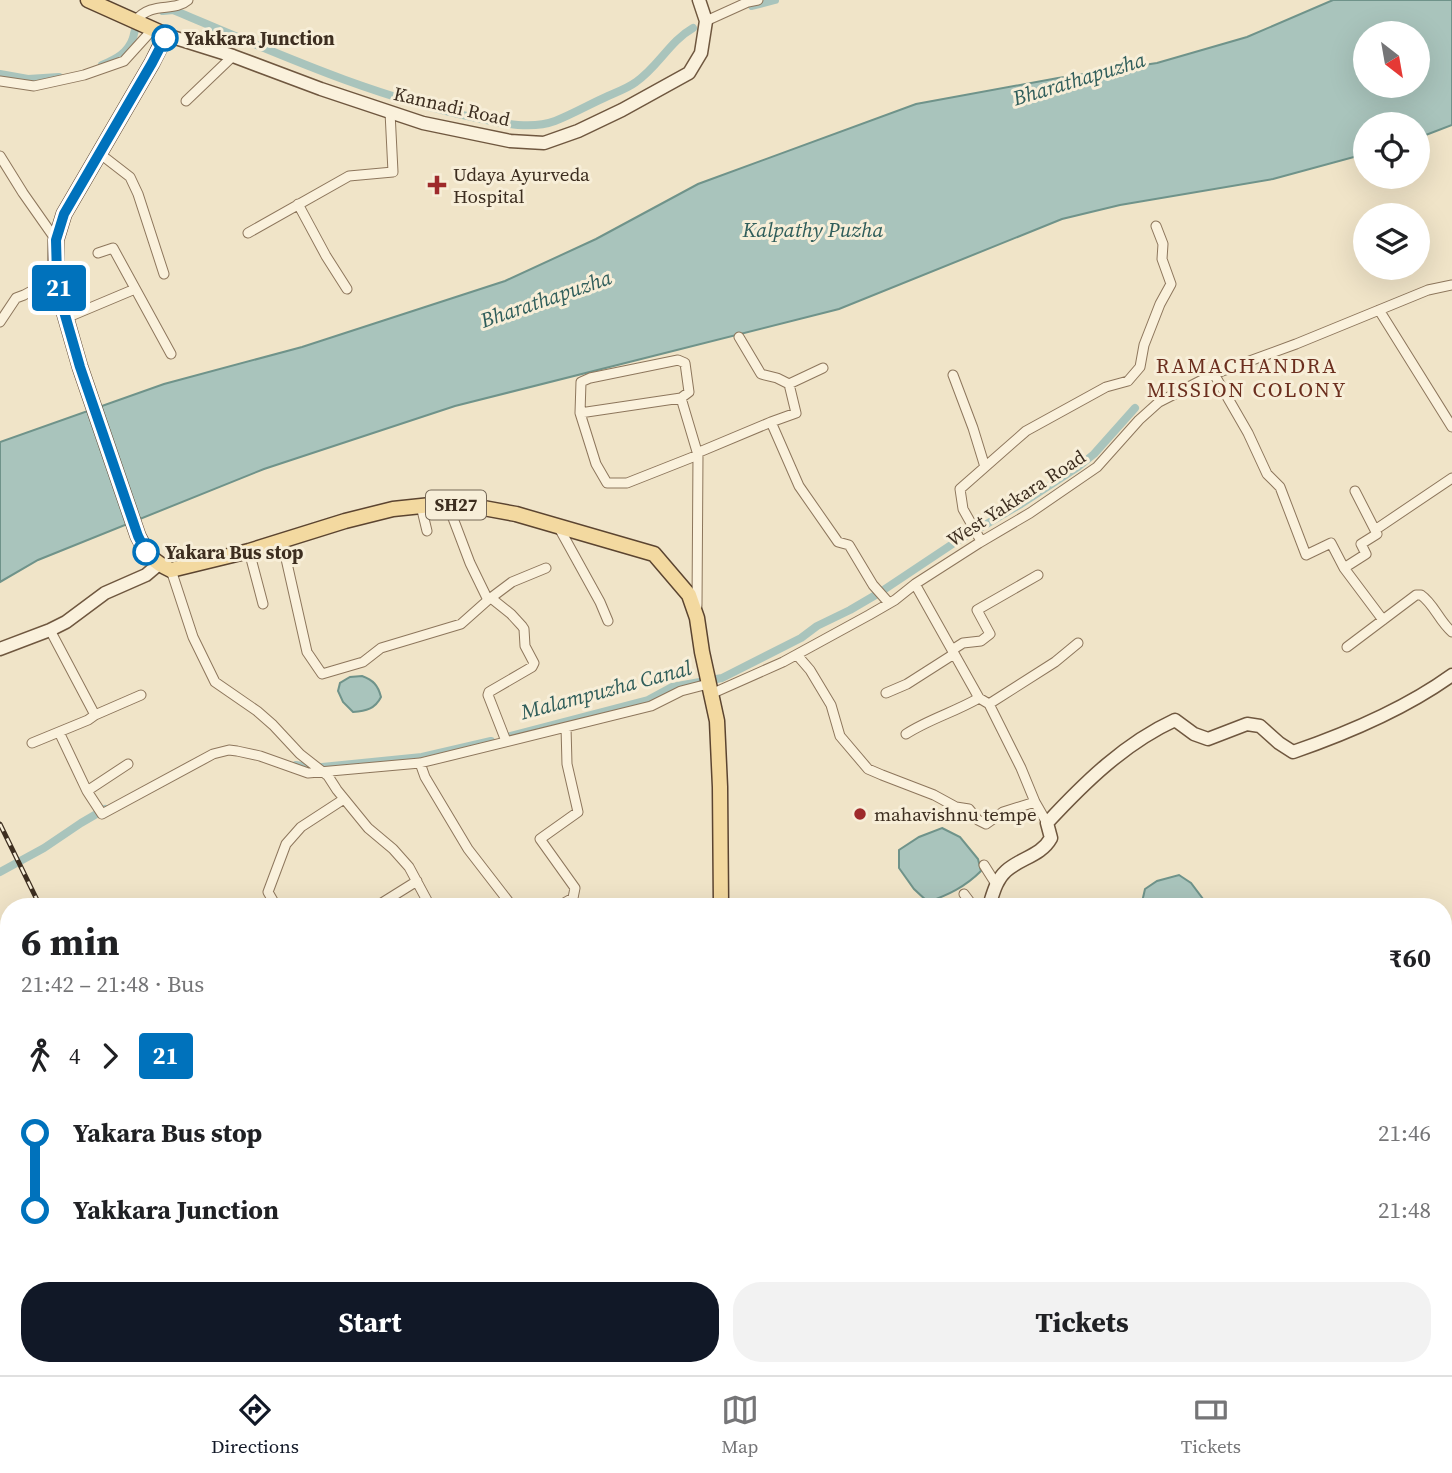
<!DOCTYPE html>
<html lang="en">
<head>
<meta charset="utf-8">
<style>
  :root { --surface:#fff; --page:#f2f2f2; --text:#202124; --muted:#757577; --line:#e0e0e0; --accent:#111827 }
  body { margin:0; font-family:"Source Serif 4",serif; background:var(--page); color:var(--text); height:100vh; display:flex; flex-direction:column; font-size:26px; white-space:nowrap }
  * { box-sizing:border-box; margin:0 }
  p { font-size:23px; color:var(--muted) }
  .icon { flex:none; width:38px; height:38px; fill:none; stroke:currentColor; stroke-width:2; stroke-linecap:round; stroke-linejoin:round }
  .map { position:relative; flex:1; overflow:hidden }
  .details { position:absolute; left:0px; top:898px; width:1452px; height:478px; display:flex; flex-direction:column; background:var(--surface); border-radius:28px 28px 0 0; box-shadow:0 7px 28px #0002 }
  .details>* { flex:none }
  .badge { padding:0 14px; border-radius:5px; font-size:24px; line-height:46px }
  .needle { width:46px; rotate:149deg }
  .controls { position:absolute; left:1353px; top:21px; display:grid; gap:14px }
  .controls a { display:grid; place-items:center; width:77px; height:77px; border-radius:50%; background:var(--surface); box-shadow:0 7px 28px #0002; font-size:35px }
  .map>.badge { position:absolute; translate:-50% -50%; box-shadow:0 0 0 4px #fff }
  .legs { display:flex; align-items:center; gap:10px; height:77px; padding:0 21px; font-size:23px }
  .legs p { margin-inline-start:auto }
  .overview { display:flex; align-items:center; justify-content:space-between; height:119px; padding:0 21px }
  h1 { font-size:38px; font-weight:700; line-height:52px }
  .cta { display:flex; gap:14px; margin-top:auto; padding:14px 21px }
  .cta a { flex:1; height:80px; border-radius:28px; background:var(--accent); color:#fff; font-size:28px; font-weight:700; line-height:80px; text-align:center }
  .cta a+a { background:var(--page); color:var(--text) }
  ul { padding:0 21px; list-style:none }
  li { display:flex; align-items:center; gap:24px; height:77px; font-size:26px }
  li i { display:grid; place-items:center; width:10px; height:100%; margin:0 9px; background:currentColor }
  li i::after { content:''; width:18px; height:18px; margin:-9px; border:5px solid; border-radius:50%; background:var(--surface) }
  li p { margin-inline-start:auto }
  li:first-child i { background:linear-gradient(#0000 50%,currentColor 0) }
  li:last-child i { background:linear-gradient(currentColor 50%,#0000 0) }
  .tabs { display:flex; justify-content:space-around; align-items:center; height:98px; border-top:2px solid var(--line); background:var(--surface); font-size:19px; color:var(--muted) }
  .tabs a { display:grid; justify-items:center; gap:4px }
  .tabs .selected { color:var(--accent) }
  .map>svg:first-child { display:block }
</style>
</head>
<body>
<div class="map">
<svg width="1452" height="1375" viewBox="0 0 1452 1375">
  <rect width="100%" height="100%" fill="#f0e4c8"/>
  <path fill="#e6deb5" d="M37 1367H124L108 1375H37L34 1369Z"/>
  <path fill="#a9c4bc" stroke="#6f938a" stroke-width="2" fill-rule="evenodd" d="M1333 0H1452V125L1418 138V124H1365V154L1273 179 1120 205 1062 219 839 309 455 406 264 469 38 560 0 582V442L164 384 302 347 505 281 596 239 698 184 916 104 1058 78 1157 63 1247 37ZM1365 33H1418V86H1365Z
    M362 676C373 680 378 685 381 697 375 709 366 711 353 712L343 702 338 691 340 683 350 677Z
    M942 828 960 837 978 859 981 871C965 887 948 895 928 902L914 889 899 868V850L919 837Z
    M1179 875 1191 883 1203 899 1201 906H1143L1142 902 1145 889 1157 881Z"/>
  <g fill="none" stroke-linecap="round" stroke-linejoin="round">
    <path stroke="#6f938a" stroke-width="2.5" d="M1444 1102H1452
      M544 1367 548 1375
      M711 1367 716 1375
      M350 1375 354 1367
      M660 1375 672 1367
      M1255 1375 1261 1367"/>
    <path stroke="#a9c4bc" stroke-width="8" d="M752 6 775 0
      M163 11 173 10C272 51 372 97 477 118 501 123 531 130 555 121 573 114 590 104 608 96 617 92 628 88 636 82 658 67 670 41 693 28
      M102 65C116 59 128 53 133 38 135 31 134 28 140 22
      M0 74 28 79 59 77
      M507 737 648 700 672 687 722 678 801 638 817 626 850 610 879 593 954 543 1021 504 1078 467 1094 454 1135 408
      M296 765 312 768 422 757 491 741
      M0 872 44 848 81 823 105 809"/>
    <g stroke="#8d765c" stroke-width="11">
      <path id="street" d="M135 21C153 0 173 13 188 0
        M706 21 748 2 758 0
        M0 81 34 86 84 75 124 61 153 29
        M186 101 233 56
        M99 153 130 177 138 194 164 274
        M0 156 23 193 56 240
        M298 204 326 256 347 289
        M248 233 349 176 393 172 390 112
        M98 253 113 248 171 354
        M1379 310 1452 427
        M66 318 135 289
        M0 322 16 298 24 295 50 281 56 291
        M739 337 761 374 777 378 789 384 796 413 771 422
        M1214 374 1248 433 1267 474 1280 487 1306 555 1331 543 1344 568 1383 620
        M953 375 973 428 985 467
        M789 384 823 368
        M681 398 689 392 685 363 678 360 590 378 581 382 580 413 596 464 607 483H627L698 455
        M580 413 681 398 698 455 697 606
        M697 453 771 422 799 486 838 542 849 545 873 585 889 603
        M1355 491 1375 530 1452 478
        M421 506 427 531
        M558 526 600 602 608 621
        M282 541 307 652 322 674 363 662 381 648 461 624 488 600 470 563 448 505
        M981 541 963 509 960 489 1026 431 1106 387 1128 381 1140 367 1144 345 1160 304 1171 284 1162 259 1163 244 1156 226
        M249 551 263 604
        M1344 568 1366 554 1361 544 1377 534 1375 530
        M171 570 193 637 215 682 257 711 273 725 300 754 328 776 337 790 368 828 393 849 409 867 430 906
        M915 584 979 698 989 704 1021 768 1035 802 1047 823
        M491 598 511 614 522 626 524 629 525 646 534 663 532 667 489 692 488 695 506 741
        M488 600 512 582 546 568
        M50 630 95 715 141 695
        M1347 647 1416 595H1421C1434 604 1439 621 1452 632
        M952 650 963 643 981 641 990 634 977 610 1038 575
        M797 655 810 670 831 705 840 736 868 769 882 775 934 795 956 807 969 809 978 820 986 824 1003 812 1035 802
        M886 693 907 684 954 654
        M711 694 783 662 869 615 895 600 915 584 979 543 1030 513 1097 467 1139 420 1159 402 1214 374 1296 344 1428 290 1452 285
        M989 704 1055 662 1078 643
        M59 732 87 791 128 764
        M906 734C929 719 955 712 979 698
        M32 743 88 720 95 715
        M420 763 425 777 468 849 512 906
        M87 791 102 814 213 754 229 750 237 751 260 756 308 773 420 763 651 706 681 691 708 684
        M984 865 996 884
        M964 894 973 906
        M276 906 268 892 286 844 301 827 344 799
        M377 906 417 881
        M559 906 573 898 575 888 540 839 578 812 567 764 566 727
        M0 969 6 966
        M1444 1144 1452 1140
        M1444 1193 1452 1188
        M1444 1292 1452 1286
        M0 1347 9 1361
        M12 1367 16 1375
        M189 1367 195 1375
        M930 1375 949 1367"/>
    </g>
    <g stroke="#6f573f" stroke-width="15">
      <path id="secondary" d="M166 35 233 56 321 89 423 123 510 141 544 143 578 131 622 110 689 73 701 53 706 21 699 0
        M0 649 50 630 66 622 105 593 146 575 159 564
        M989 906C993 894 996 880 1006 871 1020 858 1041 856 1051 838L1047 823C1085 782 1125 743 1175 720L1194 734 1208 739 1247 724 1260 726 1279 743 1293 752C1348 733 1405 709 1452 675"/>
    </g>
    <g stroke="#5b4430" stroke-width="17">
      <path id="primary" d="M88 0 166 35 152 63 64 214 56 240V276L63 308 80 367 138 536C147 554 153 562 171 570L249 551 345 521 393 509 431 505H467L516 514 654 554 689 595 697 618 702 652 717 721 720 787 721 906
        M776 1367 781 1375"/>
    </g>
    <use href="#street" stroke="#faf1dc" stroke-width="9"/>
    <use href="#secondary" stroke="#faf1dc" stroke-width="12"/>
    <use href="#primary" stroke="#f3d9a0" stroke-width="14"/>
    <g stroke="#3d2e20" stroke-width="5">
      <path id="rail" d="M0 824 40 906
        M467 1367 477 1375"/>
    </g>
    <use href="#rail" stroke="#f7eed8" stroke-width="2.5" stroke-dasharray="8" stroke-linecap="butt"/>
  </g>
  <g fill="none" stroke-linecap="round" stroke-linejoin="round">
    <g stroke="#fff" stroke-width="16">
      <path id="line-1" d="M146 552 138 536 80 367 63 308 57 276 56 240 64 214 152 63 165 38"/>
    </g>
    <use href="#line-1" stroke="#0072bc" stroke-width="10"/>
  </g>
  <g fill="#fff" stroke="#0072bc" stroke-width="3.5">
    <circle cx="165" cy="38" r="12"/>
    <circle cx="146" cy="552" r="12"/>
  </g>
  <g fill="#9e2a2b" stroke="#f7eed8" stroke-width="2.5">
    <path d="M433.5 174.5h7v7h7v7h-7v7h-7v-7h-7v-7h7z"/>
    <circle cx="860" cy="814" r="7"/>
  </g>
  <g text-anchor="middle" stroke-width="6" stroke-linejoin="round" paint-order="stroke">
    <rect fill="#f7eed8" stroke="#756857" stroke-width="2" x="426" y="490.5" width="60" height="29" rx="5"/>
    <g font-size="18" font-weight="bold" fill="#3d2e20">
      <text x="456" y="511">SH27</text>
    </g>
    <g font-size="19" font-weight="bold" fill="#3d2e20" stroke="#f7eed8" text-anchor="start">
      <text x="184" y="45">Yakkara Junction</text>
      <text x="165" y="559">Yakara Bus stop</text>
    </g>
    <g font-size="19" fill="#3d2e20" stroke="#f7eed8">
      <text transform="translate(452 106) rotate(13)" y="7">Kannadi Road</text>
      <text transform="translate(1016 498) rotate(-33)" y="7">West Yakkara Road</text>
    </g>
    <g font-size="19" fill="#3d2e20" stroke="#f7eed8" text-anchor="start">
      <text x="453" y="181">Udaya Ayurveda<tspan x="453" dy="22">Hospital</tspan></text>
      <text x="874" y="821">mahavishnu tempe</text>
    </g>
    <g font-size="21" font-style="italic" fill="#2f5d5a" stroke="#f7eed8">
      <text transform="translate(1079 79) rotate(-17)" y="7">Bharathapuzha</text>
      <text x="813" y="237">Kalpathy Puzha</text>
      <text transform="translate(546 299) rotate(-19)" y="7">Bharathapuzha</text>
      <text transform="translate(606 690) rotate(-15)" y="7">Malampuzha Canal</text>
    </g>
    <g font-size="21" letter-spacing="2" fill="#6b2e1e" stroke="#f7eed8">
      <text x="1247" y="373">RAMACHANDRA<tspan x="1247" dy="24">MISSION COLONY</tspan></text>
    </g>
  </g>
</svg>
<div class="controls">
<a><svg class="needle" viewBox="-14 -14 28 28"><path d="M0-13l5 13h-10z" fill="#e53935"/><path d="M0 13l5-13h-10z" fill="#757577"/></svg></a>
<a><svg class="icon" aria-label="locate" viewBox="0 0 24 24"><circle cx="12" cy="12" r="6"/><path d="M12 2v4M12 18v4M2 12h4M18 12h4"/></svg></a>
<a><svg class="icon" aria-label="layers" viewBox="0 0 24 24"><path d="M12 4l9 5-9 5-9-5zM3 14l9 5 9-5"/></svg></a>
</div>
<b class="badge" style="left:59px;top:288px;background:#0072bc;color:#fff">21</b>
<section class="details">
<div class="overview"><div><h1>6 min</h1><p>21:42 – 21:48 · Bus</p></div><b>₹60</b></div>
<div class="legs"><svg class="icon" aria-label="walk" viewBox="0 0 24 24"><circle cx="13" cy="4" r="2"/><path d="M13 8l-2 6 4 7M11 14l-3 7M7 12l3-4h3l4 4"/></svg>4<svg class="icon" aria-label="forward" viewBox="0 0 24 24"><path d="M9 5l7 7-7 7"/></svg><b class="badge" style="background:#0072bc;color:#fff">21</b></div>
<ul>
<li><i style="color:#0072bc"></i><b>Yakara Bus stop</b><p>21:46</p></li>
<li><i style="color:#0072bc"></i><b>Yakkara Junction</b><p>21:48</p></li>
</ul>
<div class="cta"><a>Start</a><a>Tickets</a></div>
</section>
</div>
<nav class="tabs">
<a class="selected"><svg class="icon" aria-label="directions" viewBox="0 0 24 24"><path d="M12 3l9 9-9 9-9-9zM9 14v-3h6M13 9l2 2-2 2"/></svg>Directions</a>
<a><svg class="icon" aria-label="map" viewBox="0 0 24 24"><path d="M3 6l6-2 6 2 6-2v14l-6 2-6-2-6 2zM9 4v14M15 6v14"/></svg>Map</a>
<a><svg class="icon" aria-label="tickets" viewBox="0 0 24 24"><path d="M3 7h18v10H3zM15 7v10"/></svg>Tickets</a>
</nav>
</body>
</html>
